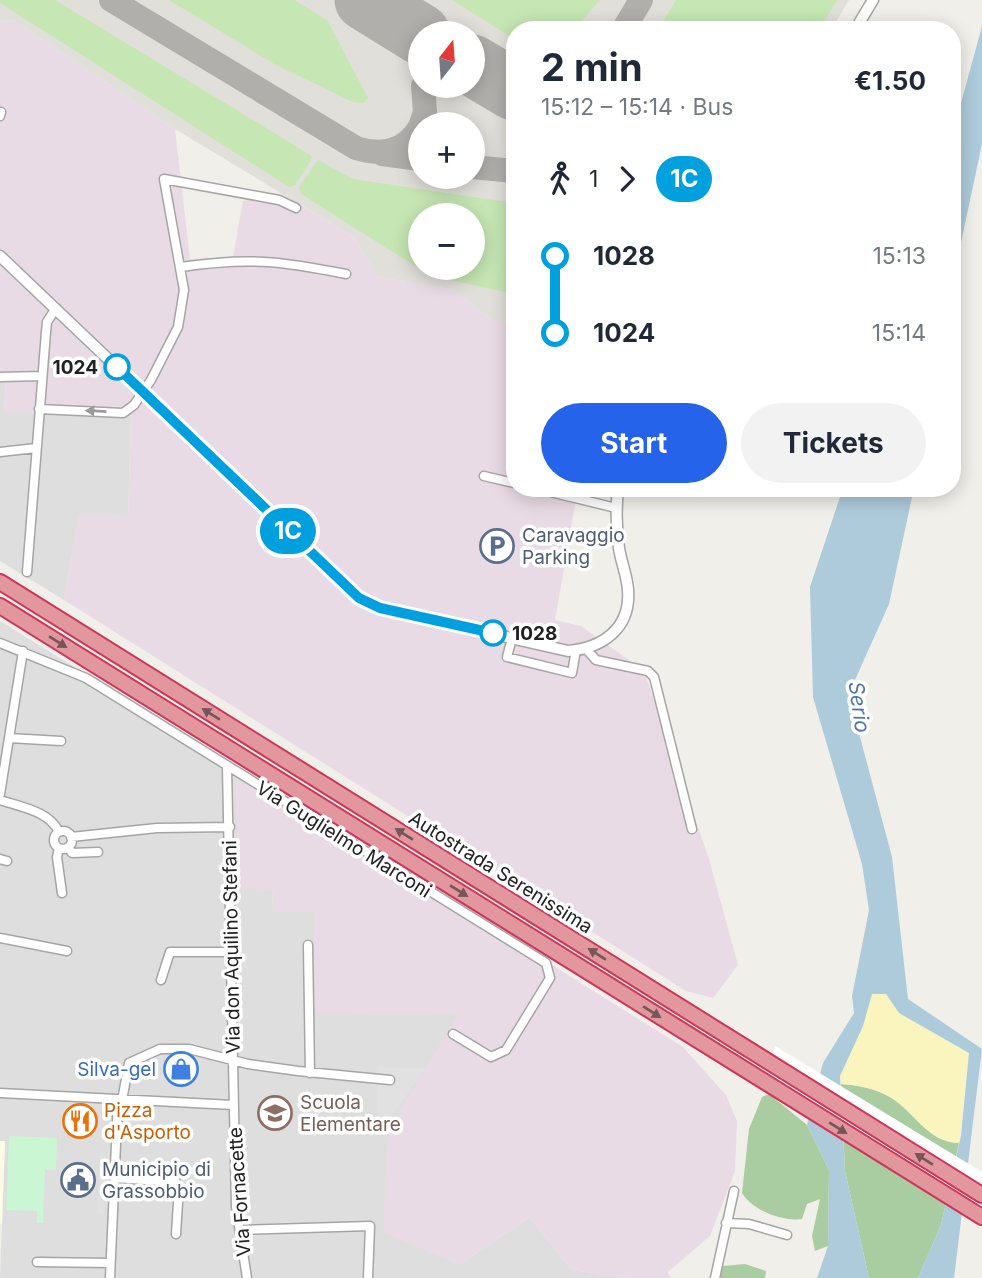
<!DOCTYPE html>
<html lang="en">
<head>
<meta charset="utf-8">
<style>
  :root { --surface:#fff; --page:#f2f2f3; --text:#1f2937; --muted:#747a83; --accent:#2563eb }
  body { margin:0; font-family:Inter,sans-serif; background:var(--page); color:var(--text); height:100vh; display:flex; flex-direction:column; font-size:26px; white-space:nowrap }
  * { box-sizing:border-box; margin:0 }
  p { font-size:23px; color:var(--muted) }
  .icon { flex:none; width:38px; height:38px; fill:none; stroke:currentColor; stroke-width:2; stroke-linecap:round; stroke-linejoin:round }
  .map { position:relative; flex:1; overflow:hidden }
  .side { position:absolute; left:506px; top:21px; width:455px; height:476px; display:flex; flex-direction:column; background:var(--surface); border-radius:28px; box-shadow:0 4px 18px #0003 }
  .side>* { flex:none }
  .badge { padding:0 14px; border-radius:23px; font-size:24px; line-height:46px }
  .needle { width:46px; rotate:17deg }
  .fabs { position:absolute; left:408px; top:21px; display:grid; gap:14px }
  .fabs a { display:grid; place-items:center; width:77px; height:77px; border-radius:50%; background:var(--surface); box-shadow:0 4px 18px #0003; font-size:35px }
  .map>.badge { position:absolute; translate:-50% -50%; box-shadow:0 0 0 4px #fff }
  .legs { display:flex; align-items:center; gap:10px; height:77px; padding:0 35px; font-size:23px }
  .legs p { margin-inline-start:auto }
  .headline { display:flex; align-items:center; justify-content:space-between; height:119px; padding:0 35px }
  h1 { font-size:38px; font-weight:700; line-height:52px }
  .button { display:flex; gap:14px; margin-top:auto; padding:14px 35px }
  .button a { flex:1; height:80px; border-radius:42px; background:var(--accent); color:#fff; font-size:28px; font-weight:700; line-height:80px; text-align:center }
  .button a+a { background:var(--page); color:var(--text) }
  ul { padding:0 35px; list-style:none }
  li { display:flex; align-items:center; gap:24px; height:77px; font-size:26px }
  li i { display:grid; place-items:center; width:10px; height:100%; margin:0 9px; background:currentColor }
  li i::after { content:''; width:18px; height:18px; margin:-9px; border:5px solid; border-radius:50%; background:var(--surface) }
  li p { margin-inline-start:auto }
  li:first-child i { background:linear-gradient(#0000 50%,currentColor 0) }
  li:last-child i { background:linear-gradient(currentColor 50%,#0000 0) }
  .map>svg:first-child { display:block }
</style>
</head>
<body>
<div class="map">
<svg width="982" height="1278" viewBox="0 0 982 1278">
  <rect width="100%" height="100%" fill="#f1efe9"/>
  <path fill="#dfdede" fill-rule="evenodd" d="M0 378H6L4 412 58 411 131 416 128 516 79 515 64 600 0 561Z
    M0 621 236 767 238 888H272L273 912H314L432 1013 458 1014 435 1054 459 1265 529 1217 572 1270 629 1278H0L5 1142 0 1141ZM9 1136 56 1169H45L37 1222V1211Z"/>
  <path fill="#e9dbe5" d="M13 20 175 129 190 259 233 257 243 201 282 194 354 237 377 277 450 289 493 320 514 324V488H578L555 620 581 626 644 671 709 859 738 965 713 998 686 991 64 600 79 514 128 515 131 416 58 411 4 413 6 378H0V22Z
    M236 767 683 1047 726 1095 737 1121 735 1171 710 1236 668 1272 671 1278H629L572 1270 529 1217 459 1265 383 1232 388 1131 458 1014 316 1013 314 912H273L272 889 238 888Z"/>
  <path fill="#fafde5" d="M0 1141H5L2 1224H0Z"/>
  <path fill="#e0dfd9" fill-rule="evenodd" d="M0 0H849L831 30H514V324L493 320 450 289 377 277 354 237 175 129 13 20 0 22ZM420 33H472V86H420ZM420 124H472V177H420ZM420 215H472V268H420Z"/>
  <path fill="#c6e6b3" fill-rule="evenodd" d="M0 0H55L312 156 311 160 295 185 289 187 0 3Z
    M169 0H294L327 20 368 98 363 103 353 102 276 65Z
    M452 0H600L574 30H514V39Z
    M676 0H837L819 30H658Z
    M318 160 353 179 514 203V294L441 278 423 271 301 194 299 187ZM472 215V268H420V215Z"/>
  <path fill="#a9cca1" d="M841 1084C857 1085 874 1088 888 1096 914 1110 927 1142 959 1143L941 1225 918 1278H869L845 1171Z
    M769 1094 807 1125 829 1170 828 1246 815 1251 812 1236 820 1199 807 1204 802 1219C783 1222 753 1211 742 1193L749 1129 762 1097Z
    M745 1264 766 1271 765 1278H720L722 1266Z"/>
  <path fill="#faf4be" d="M872 993 886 994 899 1013 969 1053 959 1143C927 1143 914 1110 888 1096 874 1088 857 1085 841 1084L840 1076 863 1026Z"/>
  <path fill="#caf6d3" d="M9 1136 57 1138 56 1170H45L43 1223H37V1211L6 1210Z"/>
  <path fill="#e1e1e1" d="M377 1067 425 1068 383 1129H377Z
    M100 1153 107 1161 104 1216 97 1211Z"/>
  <path fill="#adcbda" d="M982 26V144L952 285V176L960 107Z
    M843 488H914L889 604 855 680 860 737 892 857 908 999 982 1049 954 1278H918L941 1225 961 1136 969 1053 899 1013 886 994H872L863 1026 840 1076 845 1171 869 1278H817L828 1246 829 1170 807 1125 823 1063 854 1013 852 996 869 910 862 864 813 697 810 587Z"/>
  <path fill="#fff" d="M775 1046 982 1172V1225L769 1094Z"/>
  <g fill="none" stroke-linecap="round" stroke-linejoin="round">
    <path stroke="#b0afac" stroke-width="24" d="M111 0 356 148C382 156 405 152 420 127
      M399 22 416 43 420 55
      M623 30 641 0
      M472 60 499 76 514 80
      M421 124 425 112 423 86
      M382 154 420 159
      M472 167 514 171"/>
    <path stroke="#b0afac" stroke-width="61" d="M365 0 420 34
      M472 65 514 90"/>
    <g stroke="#a5a5a5" stroke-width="11">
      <path id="minor" d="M0 116 1 112
        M181 267C248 257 280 261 346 274
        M0 377 42 376
        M39 409 123 413 134 405 151 380 178 327 184 290 164 179 279 200 296 208
        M0 452 36 448
        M484 476 514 483
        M535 488 567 496
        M568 488 567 496 616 508
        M27 572 46 332 47 322 56 308
        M512 638 507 657 572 673 576 650
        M0 643 86 678 546 963 550 978 506 1050 491 1057 453 1034
        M586 649 596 660 648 671 654 677 692 829
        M9 738 61 741
        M227 767 236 1207 247 1278
        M0 794 23 651
        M0 800C21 807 49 811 59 832
        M54 840a9 9 0 1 1 18 0a9 9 0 1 1-18 0Z
        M71 837 157 828 230 827
        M68 847 72 853 98 852
        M59 848 57 857 62 893
        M0 859 7 861
        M0 938 67 951
        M308 945 310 1073
        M161 980 170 952H232
        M0 1093 233 1105
        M122 1100 129 1063 160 1049H189L248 1064 298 1071 390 1080
        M114 1178 176 1182 179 1187 176 1234
        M726 1223 749 1224 787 1235
        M240 1230 370 1226 368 1278
        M37 1262 110 1263
        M110 1278 118 1099
        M715 1278 734 1191"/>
    </g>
    <g stroke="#a5a5a5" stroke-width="13">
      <path id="tertiary" d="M855 30 873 0
        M0 256 359 598 380 608 568 651C603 648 631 628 628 590 627 575 621 562 619 548 616 528 616 508 618 488"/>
    </g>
    <g stroke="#ce3659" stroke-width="18">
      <path id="motorway" d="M0 582 982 1195
        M0 606 982 1217"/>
    </g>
    <use href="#minor" stroke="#fff" stroke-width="8"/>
    <use href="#tertiary" stroke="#fff" stroke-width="10"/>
    <use href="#motorway" stroke="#e1979d" stroke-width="14"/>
  </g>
  <defs><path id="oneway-solid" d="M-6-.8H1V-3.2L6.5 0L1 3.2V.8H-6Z" transform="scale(1.75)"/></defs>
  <use fill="#9b9b9b" href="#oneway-solid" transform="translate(96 411) rotate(-177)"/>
  <g fill="#775659">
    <use href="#oneway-solid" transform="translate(58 642) rotate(32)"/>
    <use href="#oneway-solid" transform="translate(211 714) rotate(-148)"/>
    <use href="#oneway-solid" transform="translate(404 834) rotate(-148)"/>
    <use href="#oneway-solid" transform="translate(459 891) rotate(32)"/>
    <use href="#oneway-solid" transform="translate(597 954) rotate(-148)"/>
    <use href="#oneway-solid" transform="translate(652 1012) rotate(32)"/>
    <use href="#oneway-solid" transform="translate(838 1128) rotate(32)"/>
    <use href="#oneway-solid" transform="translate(924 1159) rotate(-148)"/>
  </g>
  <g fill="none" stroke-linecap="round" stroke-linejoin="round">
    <g stroke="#fff" stroke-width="16">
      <path id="line-1" d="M117 367 359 598 380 608 493 633"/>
    </g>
    <use href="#line-1" stroke="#00a0de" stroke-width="10"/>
  </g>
  <defs>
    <g id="parking-ring" transform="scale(1.75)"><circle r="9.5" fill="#fff" stroke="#5c6f8a" stroke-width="1.5"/><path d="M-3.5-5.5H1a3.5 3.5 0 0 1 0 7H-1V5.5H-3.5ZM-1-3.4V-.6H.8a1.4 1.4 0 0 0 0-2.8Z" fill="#5c6f8a"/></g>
    <g id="shop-ring" transform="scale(1.75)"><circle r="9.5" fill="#fff" stroke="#3f7fe0" stroke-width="1.5"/><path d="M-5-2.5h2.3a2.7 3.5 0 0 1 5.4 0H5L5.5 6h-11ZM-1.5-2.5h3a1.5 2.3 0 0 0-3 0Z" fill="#3f7fe0"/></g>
    <g id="school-ring" transform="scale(1.75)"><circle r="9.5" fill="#fff" stroke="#8d6e63" stroke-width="1.5"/><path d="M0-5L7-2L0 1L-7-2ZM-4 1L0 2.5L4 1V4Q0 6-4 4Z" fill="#8d6e63"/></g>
    <g id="restaurant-ring" transform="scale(1.75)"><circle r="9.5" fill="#fff" stroke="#e8710a" stroke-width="1.5"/><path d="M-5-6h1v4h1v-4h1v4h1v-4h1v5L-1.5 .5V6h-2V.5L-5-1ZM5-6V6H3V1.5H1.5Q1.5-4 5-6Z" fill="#e8710a"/></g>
    <g id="civic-ring" transform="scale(1.75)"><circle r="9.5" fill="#fff" stroke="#5c6f8a" stroke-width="1.5"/><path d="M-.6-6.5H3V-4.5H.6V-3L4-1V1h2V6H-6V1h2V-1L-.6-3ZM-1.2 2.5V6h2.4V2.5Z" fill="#5c6f8a"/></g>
  </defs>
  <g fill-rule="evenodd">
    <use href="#parking-ring" x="497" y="546"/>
    <use href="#shop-ring" x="181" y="1069"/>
    <use href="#school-ring" x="275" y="1113"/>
    <use href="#restaurant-ring" x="80" y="1121"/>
    <use href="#civic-ring" x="78" y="1180"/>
  </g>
  <g fill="#fff" stroke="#00a0de" stroke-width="3.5">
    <circle cx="117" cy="367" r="12"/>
    <circle cx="493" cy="633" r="12"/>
  </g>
  <g text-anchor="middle" stroke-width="7" stroke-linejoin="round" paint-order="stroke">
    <g font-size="19" font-weight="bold" fill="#212121" stroke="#fff" text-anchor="end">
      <text x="98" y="374">1024</text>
      <text x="512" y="640" text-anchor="start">1028</text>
    </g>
    <g font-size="19" fill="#4e5e75" stroke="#fff" text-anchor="start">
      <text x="522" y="542">Caravaggio<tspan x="522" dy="22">Parking</tspan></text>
      <text x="102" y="1176">Municipio di<tspan x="102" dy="22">Grassobbio</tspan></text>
    </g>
    <g font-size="19" fill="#212121" stroke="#fff">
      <text transform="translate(344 839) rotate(32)" y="7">Via Guglielmo Marconi</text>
      <text transform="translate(501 872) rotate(32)" y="7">Autostrada Serenissima</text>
      <text transform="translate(231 947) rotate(-91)" y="7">Via don Aquilino Stefani</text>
      <text transform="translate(239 1192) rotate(-94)" y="7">Via Fornacette</text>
    </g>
    <g font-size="19" fill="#366cbe" stroke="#fff" text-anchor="end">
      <text x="156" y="1076">Silva-gel</text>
    </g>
    <g font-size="19" fill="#785e54" stroke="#fff" text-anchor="start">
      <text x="300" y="1109">Scuola<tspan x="300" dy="22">Elementare</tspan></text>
    </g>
    <g font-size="19" fill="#c56008" stroke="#fff" text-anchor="start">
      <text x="104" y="1117">Pizza<tspan x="104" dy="22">d'Asporto</tspan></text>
    </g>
    <g font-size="21" font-style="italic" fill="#5475aa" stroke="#fff">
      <text transform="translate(859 707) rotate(82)" y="7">Serio</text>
    </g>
  </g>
</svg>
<div class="fabs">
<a><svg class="needle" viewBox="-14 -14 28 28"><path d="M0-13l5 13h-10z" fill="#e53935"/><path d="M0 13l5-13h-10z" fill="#747a83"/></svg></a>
<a>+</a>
<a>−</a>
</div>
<b class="badge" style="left:288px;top:531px;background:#00a0de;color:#fff">1C</b>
<section class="side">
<div class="headline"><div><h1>2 min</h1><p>15:12 – 15:14 · Bus</p></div><b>€1.50</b></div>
<div class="legs"><svg class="icon" aria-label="walk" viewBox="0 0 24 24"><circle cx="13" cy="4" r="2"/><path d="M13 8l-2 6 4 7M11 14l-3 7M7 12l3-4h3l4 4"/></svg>1<svg class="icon" aria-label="forward" viewBox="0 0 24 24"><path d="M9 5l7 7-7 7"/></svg><b class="badge" style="background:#00a0de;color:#fff">1C</b></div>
<ul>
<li><i style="color:#00a0de"></i><b>1028</b><p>15:13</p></li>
<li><i style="color:#00a0de"></i><b>1024</b><p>15:14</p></li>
</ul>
<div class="button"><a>Start</a><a>Tickets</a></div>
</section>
</div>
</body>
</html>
